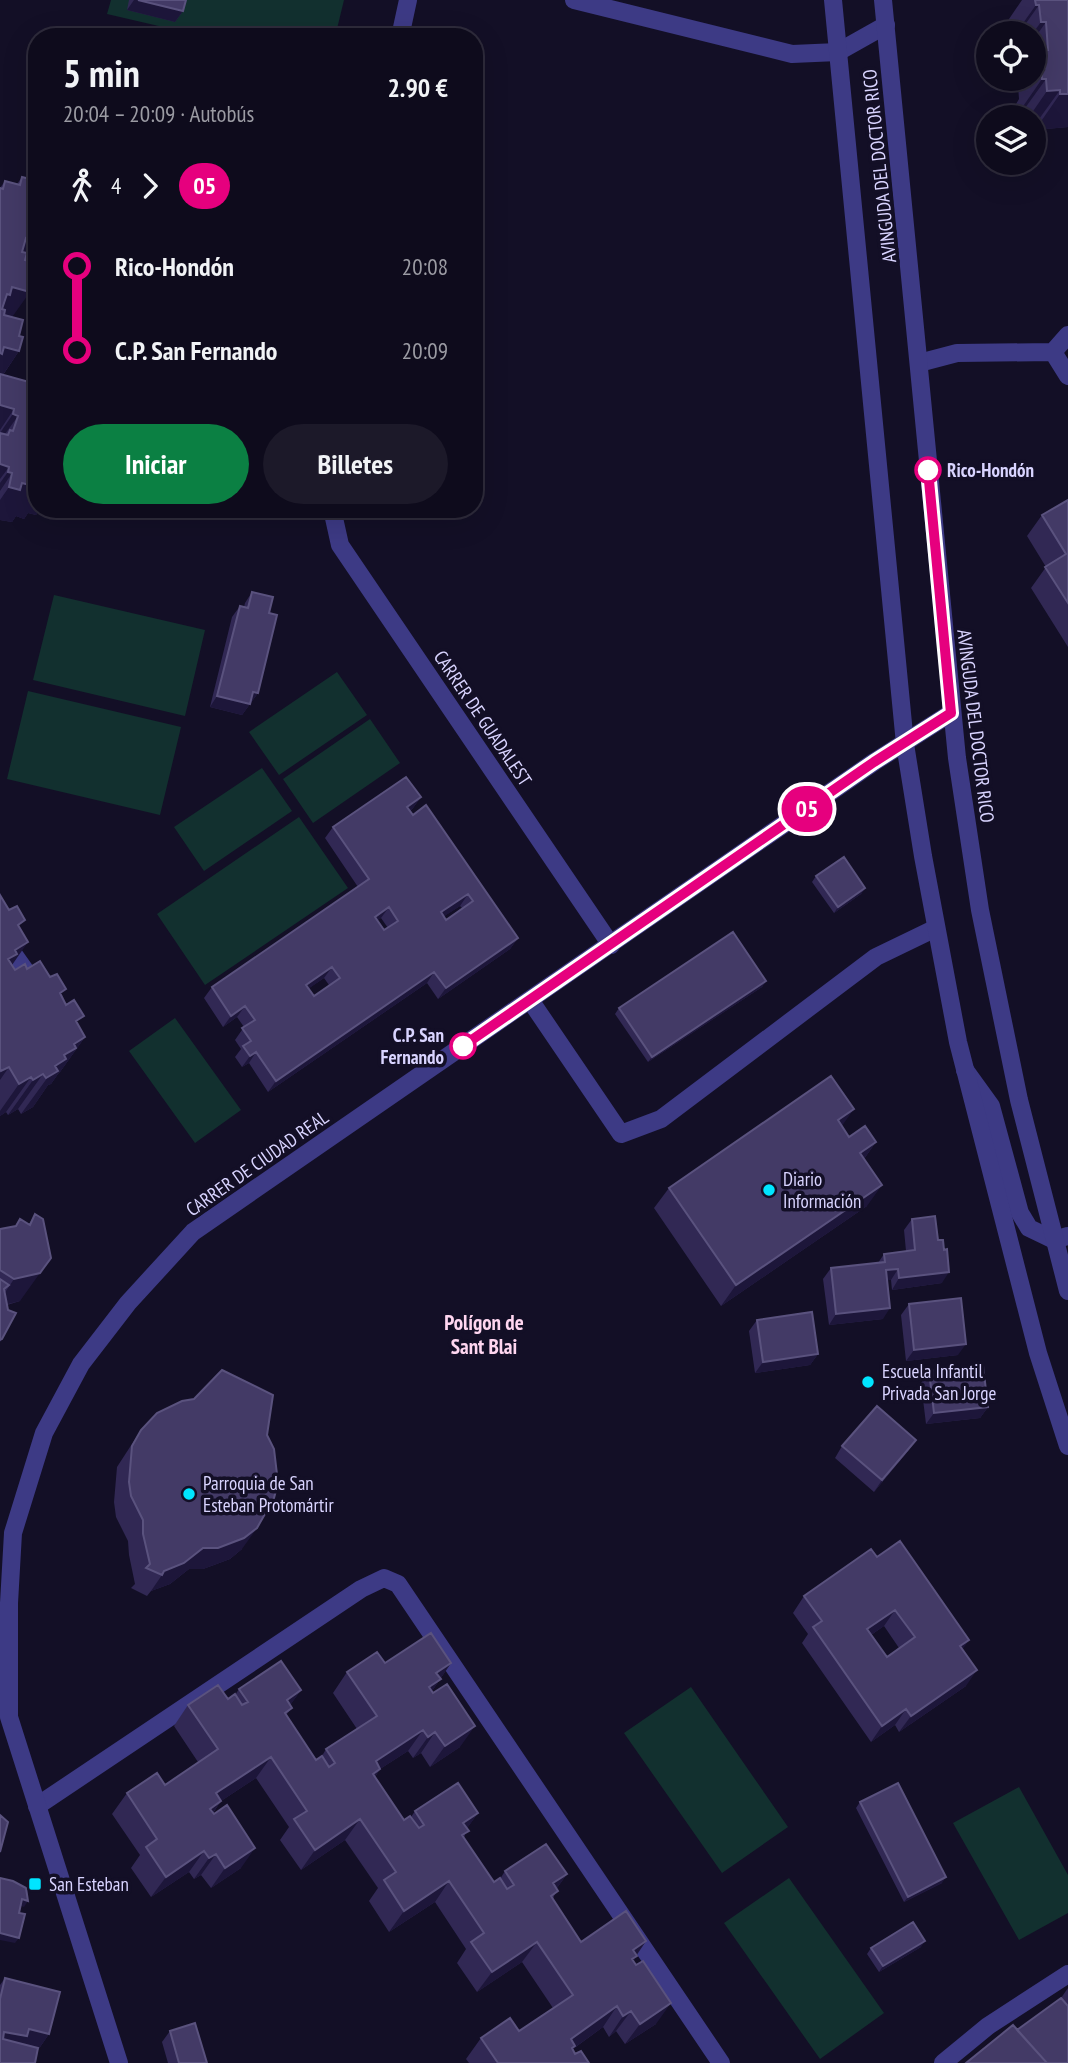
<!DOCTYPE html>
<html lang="es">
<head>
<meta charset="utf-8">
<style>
  :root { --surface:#0e0b1c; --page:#1c1929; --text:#f1f3f6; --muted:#9b9ba3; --line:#2e2b3b; --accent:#0b8043 }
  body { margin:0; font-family:"PT Sans Narrow",sans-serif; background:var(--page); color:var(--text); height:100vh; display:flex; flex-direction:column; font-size:26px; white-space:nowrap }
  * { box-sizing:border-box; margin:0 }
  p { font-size:23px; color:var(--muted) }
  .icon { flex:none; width:38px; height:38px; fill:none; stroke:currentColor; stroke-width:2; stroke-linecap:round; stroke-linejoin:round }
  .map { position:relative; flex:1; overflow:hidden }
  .details { position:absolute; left:28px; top:28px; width:455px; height:490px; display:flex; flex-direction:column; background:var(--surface); border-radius:28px; box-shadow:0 7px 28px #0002,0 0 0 2px var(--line) }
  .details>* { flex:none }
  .badge { padding:0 14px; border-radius:23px; font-size:24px; line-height:46px }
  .fabs { position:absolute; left:976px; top:21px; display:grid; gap:14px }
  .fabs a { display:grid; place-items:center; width:70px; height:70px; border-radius:50%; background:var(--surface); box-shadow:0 7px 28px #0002,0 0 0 2px var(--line); font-size:35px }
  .map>.badge { position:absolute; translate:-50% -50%; box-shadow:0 0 0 4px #fff }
  .legs { display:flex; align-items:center; gap:10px; height:77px; padding:0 35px; font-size:23px }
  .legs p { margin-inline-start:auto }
  .summary { display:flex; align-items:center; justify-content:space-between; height:119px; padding:0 35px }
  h1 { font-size:38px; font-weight:600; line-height:52px }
  .cta { display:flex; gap:14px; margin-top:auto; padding:14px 35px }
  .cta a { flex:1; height:80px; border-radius:42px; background:var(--accent); color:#fff; font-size:28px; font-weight:600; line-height:80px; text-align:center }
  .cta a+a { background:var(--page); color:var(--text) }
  ul { padding:0 35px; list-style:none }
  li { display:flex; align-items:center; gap:24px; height:84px; font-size:26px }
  li i { display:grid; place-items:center; width:10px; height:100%; margin:0 9px; background:currentColor }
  li i::after { content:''; width:18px; height:18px; margin:-9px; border:5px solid; border-radius:50%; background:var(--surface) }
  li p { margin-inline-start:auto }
  li:first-child i { background:linear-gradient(#0000 50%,currentColor 0) }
  li:last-child i { background:linear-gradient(currentColor 50%,#0000 0) }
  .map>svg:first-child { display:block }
</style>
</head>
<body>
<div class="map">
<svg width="1068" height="2063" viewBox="0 0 1068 2063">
  <rect width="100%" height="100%" fill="#130f26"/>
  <path fill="#12302f" d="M111 0H344L335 37H206L107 14Z
    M54 595 205 630 185 716 33 680Z
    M337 672 367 715 279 775 249 732Z
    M28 691 181 727 160 815 7 779Z
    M370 719 400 763 313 823 283 779Z
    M262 768 292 811 204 871 174 827Z
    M299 817 348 888 205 985 157 914Z
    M175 1018 241 1110 195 1143 129 1051Z
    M691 1687 788 1827 722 1873 624 1733Z
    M1019 1787 1068 1875V1913L1019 1940 953 1823Z
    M789 1878 884 2013 820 2059 724 1923Z"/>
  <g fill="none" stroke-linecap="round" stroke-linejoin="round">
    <path stroke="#3d3a85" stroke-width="18" d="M838 52 886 25
      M0 935 34 983
      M530 1000 621 1134 661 1119 876 957 936 928
      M37 1806 361 1589 384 1578 398 1584 721 2063"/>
    <path stroke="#3d3a85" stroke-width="18" d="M574 0 792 54 838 52
      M400 37 408 0
      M1053 352 1068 376
      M919 363 957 353 1053 352 1068 335
      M332 509 340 545 611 945
      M965 1070 991 1106 1020 1213 1029 1228 1054 1240 1068 1236
      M119 2063 9 1717V1603L13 1533 44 1433 81 1364 128 1303 193 1232 874 762 951 713
      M943 2063 988 2026 1068 1974"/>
    <path stroke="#3d3a85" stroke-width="18" d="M833 0 905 744 923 856 958 1042 1038 1353 1068 1446
      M883 0 957 758 980 910 1019 1100 1068 1291"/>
  </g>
  <path fill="#312854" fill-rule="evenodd" d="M129 0H186L183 11 175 22 127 10Z
    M1022 0H1068V127L1035 130 1034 117H1021L1020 115H1017L1016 104 1019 99 1018 86 1023 79H1034V33H1010L1009 19Z
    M22 177 33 203 37 252 30 261 12 317 19 336V351L3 375 27 381 31 376 59 509 56 513 40 509 36 515 28 513 24 519 16 516 12 522 0 520V188L5 181 17 184Z
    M1068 500V647L1031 588 1046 567 1027 536 1042 515Z
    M252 592 269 613 258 693 242 715 210 707 232 617 240 606 244 607 245 603Z
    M421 797 413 808 410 811 518 938 510 949 438 999 427 983 268 1092 249 1063 242 1067 235 1057 241 1049 235 1040 244 1027 237 1017 223 1027 204 998 212 987 358 887 325 838 333 827ZM460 906 462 908 446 920 444 916ZM381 918 388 928 384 930 377 920ZM324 978 329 985 314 996 309 988Z
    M816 876 865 888 861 894 834 913 812 882Z
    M0 895 20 928 12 965 15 970 27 969 61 996 85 1037 60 1072 58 1074 51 1084 48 1085 33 1107 21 1114 18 1109 8 1115 6 1112 0 1116Z
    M766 981 762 987 648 1062 615 1014 619 1008Z
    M849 1137 876 1142 864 1159 867 1206 721 1306 654 1208 669 1188Z
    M35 1214 20 1301 7 1305 8 1310 16 1313 0 1342V1229L15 1226 20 1219 29 1224Z
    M912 1219 942 1283 892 1290 891 1280H887L883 1319 829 1325 823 1279 831 1268 878 1263 884 1254 906 1251 904 1230Z
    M909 1304 958 1355 906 1361 901 1315Z
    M757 1320 818 1354 810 1365 755 1373 749 1331Z
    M929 1371 988 1407 980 1418 926 1424 921 1383Z
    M141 1430 242 1549 230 1559 214 1565 203 1569H189L170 1584 151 1591 147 1596 131 1588 135 1584 129 1555 128 1541 116 1517 114 1502 117 1467Z
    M916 1440 908 1451 874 1492 835 1458 842 1446Z
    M877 1557 962 1649 966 1686 899 1732 895 1725 871 1742 802 1643 808 1634 793 1613 804 1596ZM884 1626 899 1648 887 1657 871 1635Z
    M385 1663H451L432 1691 460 1747 430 1767 421 1753 413 1758 408 1751 380 1769 375 1777 404 1820 411 1817 415 1811 478 1813 467 1828 464 1838 494 1882 500 1879 505 1871 567 1874 557 1888 553 1899 581 1942 646 1941 633 1961 656 2024 625 2044 616 2031 609 2037 603 2027 573 2049 575 2054 589 2063H469L466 2059 481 2038 519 2031 553 2008 522 1962 477 1992 457 1963 466 1949 435 1902 389 1932 369 1901 378 1888 345 1840 301 1870 280 1840 289 1827 256 1778 221 1801 213 1813 241 1868 211 1888 201 1875 194 1879 189 1872 151 1897 131 1868 140 1855 112 1814 127 1793 165 1785 198 1762 174 1726 188 1705 228 1699 235 1695 239 1689 301 1690 290 1705 292 1708 286 1715 316 1760 322 1756 326 1749 357 1729 333 1693 347 1672Z
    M860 1802 942 1883 904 1902 856 1808Z
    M921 1947 879 1972 867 1954 871 1948Z
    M5 1978 49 2034 38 2050 0 2063V1985Z
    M1068 1988V2063L1017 2030 1061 1998Z
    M170 2031 207 2063H168L162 2042Z"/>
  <path fill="#1d163a" d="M134 0H138L183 11 175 22 127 10Z
    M1036 5H1039L1019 33H1016Z
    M1041 22H1046L1034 39V33H1033Z
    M1042 79H1046L1020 115H1017Z
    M1060 90 1034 126V117H1029L1047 91Z
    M1060 94H1068V127L1035 130Z
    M33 234 37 235V252L22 273 9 270 26 238Z
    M12 287 30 292 5 327 0 303Z
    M4 347 19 351 0 379V353Z
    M0 405 14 409 0 430Z
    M13 414 18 416 0 441V433Z
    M0 464 9 467 0 479Z
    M8 472 12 473 0 491V483Z
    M22 483H37V509H59L56 513 40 509 36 515 28 513 24 519 16 516 12 522 0 520V500L9 487Z
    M253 692 258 693 242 715 210 707 217 696Z
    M421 797 413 808 399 818 407 807Z
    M865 888 861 894 834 913 838 907Z
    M468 894 460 906 434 923 441 912Z
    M389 907 381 918 367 928 375 917Z
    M518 938 510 949 438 999 446 988Z
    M28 942 3 978 0 971 15 950Z
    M332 967 324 978 298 996 306 985Z
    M434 972 427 983 268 1092 276 1081Z
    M766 981 762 987 648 1062 652 1057Z
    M245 1006 237 1017 223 1027 231 1016Z
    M85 1037 60 1072 58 1074 51 1084 48 1085 33 1107 21 1114 64 1055 74 1044Z
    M256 1052 249 1063 242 1067 250 1056Z
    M9 1067 0 1080V1073L1 1071Z
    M43 1074 18 1109 8 1115 33 1080Z
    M31 1077 6 1112 0 1116V1111L19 1084Z
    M854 1109 839 1130 838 1120Z
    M876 1142 861 1163 860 1153Z
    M882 1185 867 1206 721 1306 736 1285Z
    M898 1269 891 1280 878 1281 886 1270Z
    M949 1272 942 1283 892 1290 899 1278Z
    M40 1273 20 1301 0 1306V1300L14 1279Z
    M890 1308 883 1319 829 1325 836 1314Z
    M966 1344 958 1355 906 1361 914 1350Z
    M818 1354 810 1365 755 1373 763 1362Z
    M988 1407 980 1418 926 1424 934 1413Z
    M916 1440 908 1451 874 1492 882 1480Z
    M257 1528 242 1549 230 1559 203 1569H189L170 1584 151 1591 162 1575 164 1571 203 1548Z
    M895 1610 884 1626 856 1645 867 1629Z
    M969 1640 958 1656 960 1646Z
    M451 1663 426 1700 415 1707 436 1673Z
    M977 1670 966 1686 899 1732 911 1716Z
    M301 1690 286 1711 287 1700Z
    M906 1709 895 1725 871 1742 882 1726Z
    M475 1726 460 1747 430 1767 445 1746Z
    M423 1730 408 1751 380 1769 366 1790 376 1761Z
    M435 1732 421 1753 413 1758 428 1737Z
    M271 1757 256 1778 221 1801 206 1822 195 1830 216 1793Z
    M478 1813 463 1834V1823Z
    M360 1819 345 1840 301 1870 315 1850Z
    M255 1848 241 1868 211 1888 225 1868Z
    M204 1851 189 1872 151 1897 166 1877Z
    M216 1854 201 1875 194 1879 209 1858Z
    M567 1874 552 1895 553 1883Z
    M946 1877 942 1883 904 1902 908 1897Z
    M449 1881 435 1902 389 1932 404 1911Z
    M22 1899 28 1901 24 1907 18 1905Z
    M0 1933 19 1938 15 1943 0 1940Z
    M646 1941 635 1957 637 1956 622 1977 633 1950Z
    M925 1941 921 1947 879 1972 883 1966Z
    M537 1942 522 1962 477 1992 492 1972Z
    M671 2003 656 2024 625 2044 640 2024Z
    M617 2006 603 2027 574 2048 563 2063 571 2039Z
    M631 2011 616 2031 609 2037 623 2016Z
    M29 2029 49 2034 29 2063H0L4 2032Z"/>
  <path fill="#433a66" stroke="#5a527e" stroke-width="2" fill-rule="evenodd" d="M138 0H186L183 11Z
    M1035 0H1068V94H1060V90L1047 91 1046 79H1042L1041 69 1045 68 1043 50H1048L1046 22H1041L1039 5H1036Z
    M22 177 34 180 30 195 35 196 33 203 37 204V235L33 234 31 239 26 238 22 252 27 253 25 260 37 263V273L30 292 12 287 10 295 7 294 2 309 5 310 4 315 23 320 19 336 23 337 19 351 4 347 2 354 0 353V188L3 189 5 181 20 185Z
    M0 374 29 382 31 376 37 378V487L22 483 20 490 9 487 12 473 8 472 9 467 0 464V433L8 435 10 430 13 431 18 416 13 414 14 409 0 405Z
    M1068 500V603L1045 567 1066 554 1042 515Z
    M252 592 273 597 269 613 277 615 258 693 253 692 250 704 217 696 240 606 248 608Z
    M406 777 421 797 407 807 413 815 426 805 518 938 446 988 434 972 276 1081 256 1052 250 1056 243 1046 251 1041 242 1028 255 1020 245 1006 231 1016 212 987 369 879 333 827ZM468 894 473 901 446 920 441 912ZM389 907 398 921 384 930 375 917ZM332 967 340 978 314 996 306 985Z
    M844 857 865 888 838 907 816 876Z
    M0 895 9 910 17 906 25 920 18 925 28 942 15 950 17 954 8 959 15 970 25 964 27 969 40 961 50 977 57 974 66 989 60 993 66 1005 74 1000 84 1016 76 1021 85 1037 74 1044 76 1048 64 1055 66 1059 55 1066 58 1071 46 1078 43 1074 33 1080 31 1077 19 1084 9 1067 1 1071 0 1069Z
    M733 932 766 981 652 1057 619 1008Z
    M831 1076 854 1109 838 1120 849 1137 865 1126 876 1142 860 1153 882 1185 736 1285 669 1188Z
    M35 1214 43 1219 51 1258 40 1273 14 1279 0 1270V1229L16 1226 20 1219 30 1225Z
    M935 1216 938 1240H943L944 1250 947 1249 949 1272 899 1278 898 1269 886 1270 890 1308 836 1314 831 1268 885 1262 884 1254 915 1250 912 1219Z
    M0 1279 9 1285 4 1289 8 1310 16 1313 2 1339 0 1340Z
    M961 1298 966 1344 914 1350 909 1304Z
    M812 1312 818 1354 763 1362 757 1320Z
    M983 1365 988 1407 934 1413 929 1371Z
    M222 1370 273 1395 267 1435 274 1449 278 1483 274 1498 257 1528 244 1538 218 1548H203L184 1563 164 1571 162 1575 146 1568 150 1564 143 1534V1520L131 1496 129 1482 132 1446 141 1430 157 1413 182 1401 194 1399Z
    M877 1406 916 1440 882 1480 842 1446Z
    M900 1541 969 1640 960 1646 977 1670 911 1716 906 1709 882 1726 813 1627 822 1621 804 1596 871 1549 877 1557ZM895 1610 915 1637 887 1657 867 1629Z
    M431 1633 451 1663 436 1673 441 1679 429 1687 433 1693 447 1684 475 1726 445 1746 435 1732 428 1737 423 1730 376 1761 380 1769 373 1774 404 1820 410 1816 419 1828 424 1825 415 1811 458 1783 478 1813 463 1823 469 1831 462 1835 494 1882 500 1878 507 1889 514 1885 505 1871 546 1844 567 1874 553 1883 558 1891 551 1896 581 1942 626 1911 646 1941 633 1950 637 1956 632 1959 636 1965 643 1961 671 2003 640 2024 631 2011 623 2016 617 2006 571 2039 575 2046 572 2048 575 2054 581 2051 589 2063H498L481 2038 510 2018 519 2031 573 1995 537 1942 492 1972 471 1942 484 1933 449 1881 404 1911 384 1880 396 1872 360 1819 315 1850 294 1819 307 1811 271 1757 216 1793 221 1801 210 1809 214 1814 227 1805 255 1848 225 1868 216 1854 209 1858 204 1851 166 1877 146 1847 157 1839 127 1793 157 1773 165 1785 218 1749 188 1705 218 1685 228 1699 235 1694 242 1705 248 1702 239 1689 281 1661 301 1690 287 1700 292 1708 285 1713 316 1760 322 1756 329 1767 335 1763 326 1749 377 1716 347 1672 377 1652 385 1663Z
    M898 1783 946 1877 908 1897 860 1802Z
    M0 1815 8 1822 0 1852Z
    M0 1878 13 1881 26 1888 28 1901 22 1899 19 1913 25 1914 19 1938 0 1933Z
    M913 1922 925 1941 883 1966 871 1948Z
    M5 1978 60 1992 49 2034 29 2029 27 2036 4 2032 3 2039 38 2048 35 2063H0V1999Z
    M1061 1998 1068 2006V2063H1047L1017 2030Z
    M195 2023 207 2063H179L170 2031Z
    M1013 2025 1047 2063H966Z"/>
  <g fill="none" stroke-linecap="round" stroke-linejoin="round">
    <g stroke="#fff" stroke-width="16">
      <path id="line-1" d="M463 1046 874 762 951 713 928 470"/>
    </g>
    <use href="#line-1" stroke="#e6007e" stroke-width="10"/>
  </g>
  <g fill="#fff" stroke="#e6007e" stroke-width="3.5">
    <circle cx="928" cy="470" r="12"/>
    <circle cx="463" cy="1046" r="12"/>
  </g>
  <g fill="#00e5ff" stroke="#130f26" stroke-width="2.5">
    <circle cx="769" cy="1190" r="7"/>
    <circle cx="868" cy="1382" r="7"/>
    <circle cx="189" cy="1494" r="7"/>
    <rect x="28" y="1877" width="14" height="14" rx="3.5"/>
  </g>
  <g text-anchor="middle" stroke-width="7" stroke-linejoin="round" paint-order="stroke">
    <g font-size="19" fill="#d9d4ff" stroke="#130f26">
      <text transform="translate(879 166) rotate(-96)" y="7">AVINGUDA DEL DOCTOR RICO</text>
      <text transform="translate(483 718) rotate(56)" y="7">CARRER DE GUADALEST</text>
      <text transform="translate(976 726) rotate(83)" y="7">AVINGUDA DEL DOCTOR RICO</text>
      <text transform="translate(257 1163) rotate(-35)" y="7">CARRER DE CIUDAD REAL</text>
    </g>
    <g font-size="19" font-weight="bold" fill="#d9d4ff" stroke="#130f26" text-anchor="start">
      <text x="947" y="477">Rico-Hondón</text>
      <text x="444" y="1042" text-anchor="end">C.P. San<tspan x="444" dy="22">Fernando</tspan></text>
    </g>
    <g font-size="19" fill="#d9d4ff" stroke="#130f26" text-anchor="start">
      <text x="783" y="1186">Diario<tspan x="783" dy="22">Información</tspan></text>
      <text x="882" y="1378">Escuela Infantil<tspan x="882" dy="22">Privada San Jorge</tspan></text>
      <text x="203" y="1490">Parroquia de San<tspan x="203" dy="22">Esteban Protomártir</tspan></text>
      <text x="49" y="1891">San Esteban</text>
    </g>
    <g font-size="21" font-weight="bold" fill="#ffd6f0" stroke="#130f26">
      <text x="484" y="1330">Polígon de<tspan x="484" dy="24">Sant Blai</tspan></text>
    </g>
  </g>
</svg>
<div class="fabs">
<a><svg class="icon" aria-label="locate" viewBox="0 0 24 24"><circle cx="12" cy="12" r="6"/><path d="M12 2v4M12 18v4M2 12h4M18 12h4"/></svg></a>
<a><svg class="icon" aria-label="layers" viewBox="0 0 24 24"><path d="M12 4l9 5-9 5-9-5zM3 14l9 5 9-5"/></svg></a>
</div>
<b class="badge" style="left:807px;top:809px;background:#e6007e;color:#fff">05</b>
<section class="details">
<div class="summary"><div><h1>5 min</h1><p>20:04 – 20:09 · Autobús</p></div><b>2.90 €</b></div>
<div class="legs"><svg class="icon" aria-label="walk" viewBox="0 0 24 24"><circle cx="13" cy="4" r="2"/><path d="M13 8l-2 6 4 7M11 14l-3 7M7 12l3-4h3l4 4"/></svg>4<svg class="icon" aria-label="forward" viewBox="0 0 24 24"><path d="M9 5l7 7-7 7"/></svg><b class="badge" style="background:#e6007e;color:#fff">05</b></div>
<ul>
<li><i style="color:#e6007e"></i><b>Rico-Hondón</b><p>20:08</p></li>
<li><i style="color:#e6007e"></i><b>C.P. San Fernando</b><p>20:09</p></li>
</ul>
<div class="cta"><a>Iniciar</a><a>Billetes</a></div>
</section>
</div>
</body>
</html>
